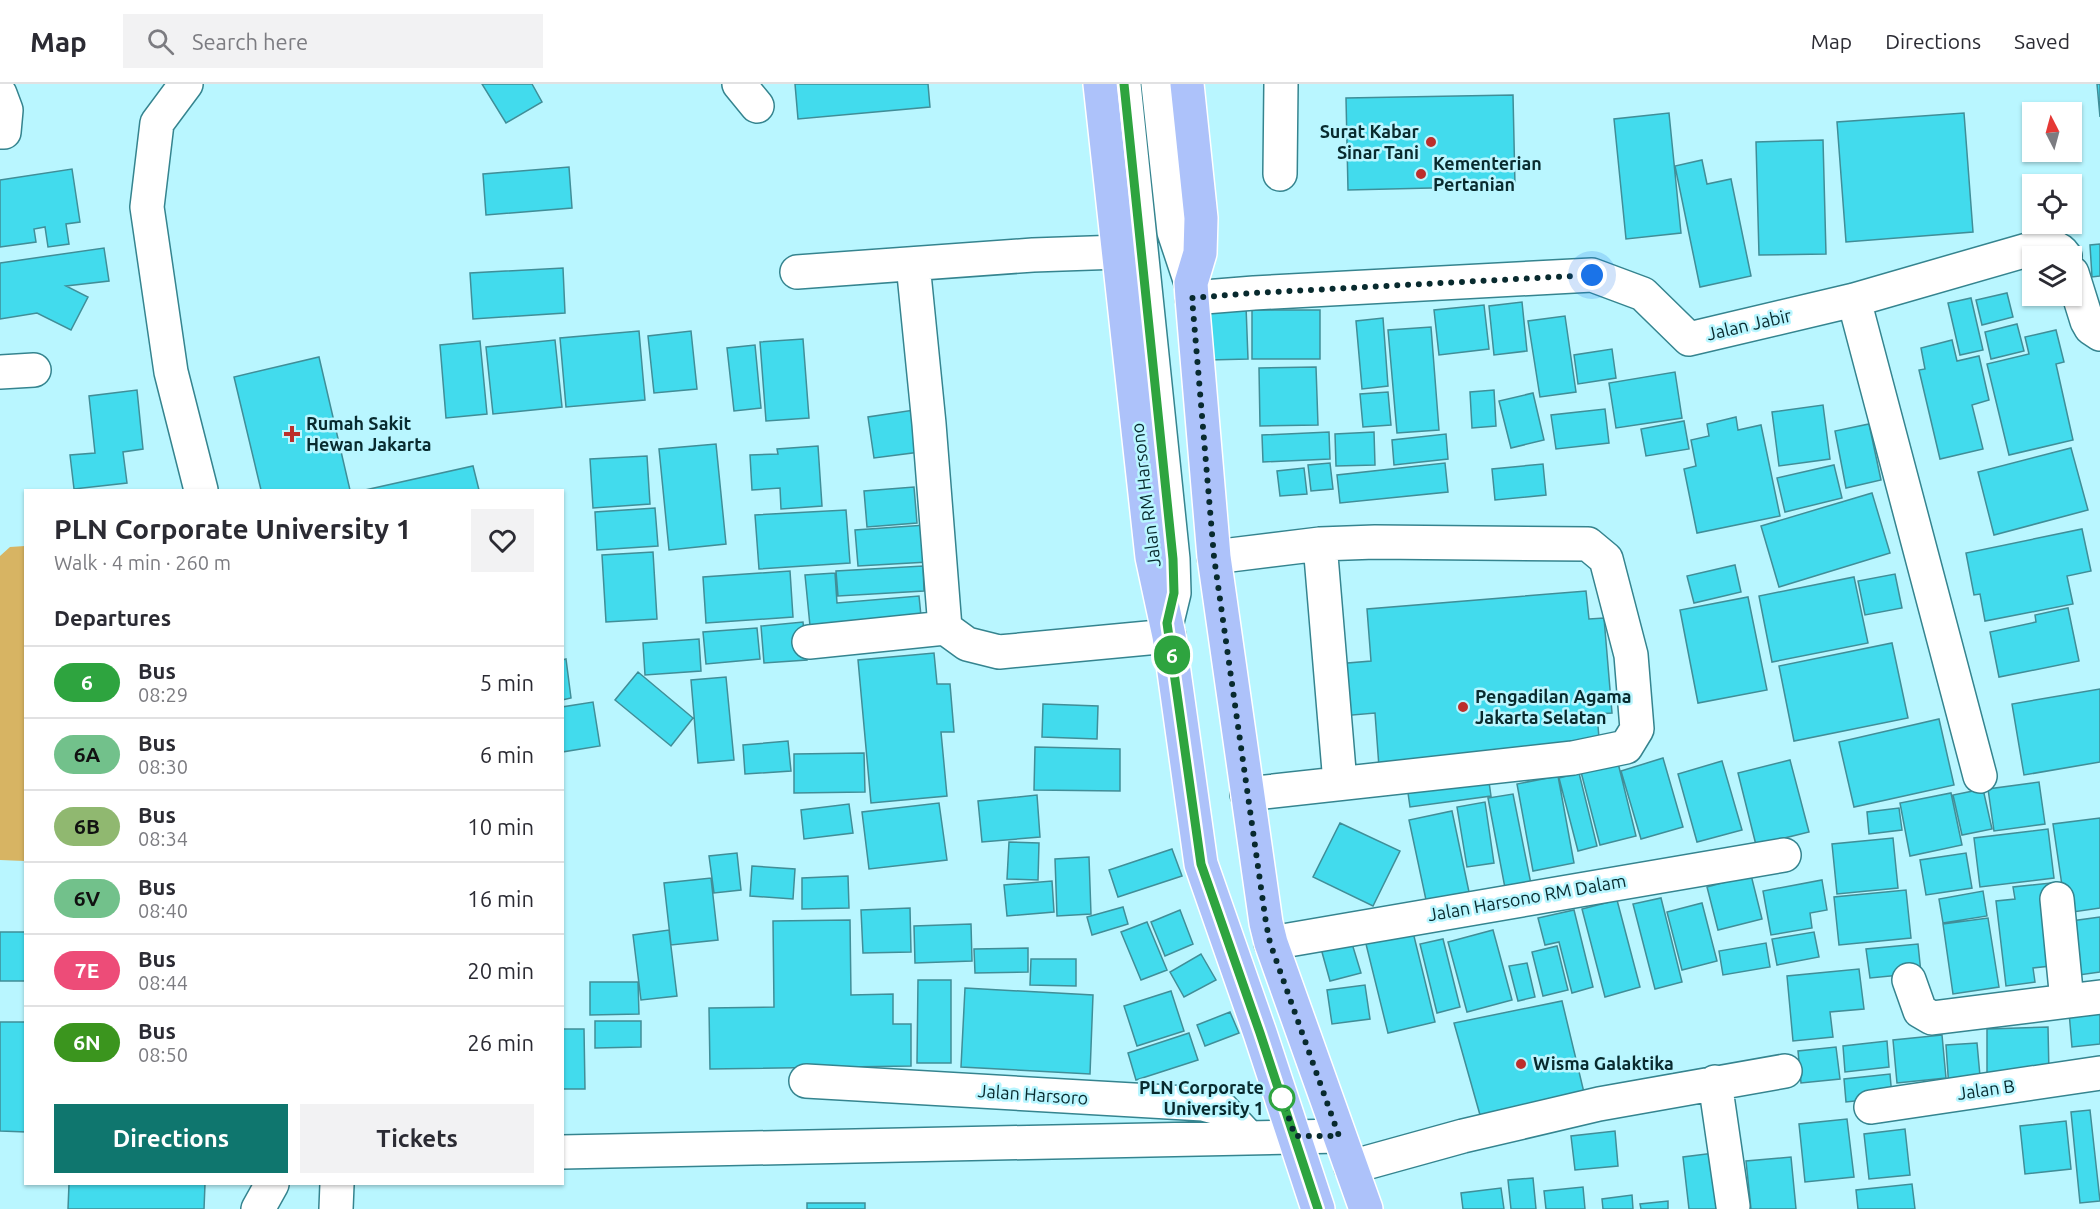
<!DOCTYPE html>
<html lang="en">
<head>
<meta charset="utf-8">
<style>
  :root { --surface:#fff; --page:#f2f2f3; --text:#2b2b33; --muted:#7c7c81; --line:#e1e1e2; --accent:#0f766e }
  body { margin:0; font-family:Ubuntu,sans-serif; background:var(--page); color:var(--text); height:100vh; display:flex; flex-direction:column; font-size:22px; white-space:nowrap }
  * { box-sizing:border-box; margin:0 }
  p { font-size:20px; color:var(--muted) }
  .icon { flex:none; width:33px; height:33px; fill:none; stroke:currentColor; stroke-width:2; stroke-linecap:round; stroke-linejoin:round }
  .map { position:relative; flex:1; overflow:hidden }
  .side { position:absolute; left:24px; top:405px; width:540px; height:696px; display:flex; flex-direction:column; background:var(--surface); border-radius:0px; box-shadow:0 2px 4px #0004 }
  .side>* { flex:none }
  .badge { padding:0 12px; border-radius:20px; font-size:21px; line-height:39px }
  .needle { width:39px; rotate:354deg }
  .tools { position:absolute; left:2022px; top:18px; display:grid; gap:12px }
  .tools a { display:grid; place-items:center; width:60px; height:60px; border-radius:0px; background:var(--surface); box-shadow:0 2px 4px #0004; font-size:30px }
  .you { position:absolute; width:30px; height:30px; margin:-15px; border:4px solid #fff; border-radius:50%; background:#1a73e8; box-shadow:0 0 0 9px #1a73e833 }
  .map>.badge { position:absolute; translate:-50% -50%; box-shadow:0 0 0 3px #fff }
  h2 { padding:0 30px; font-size:22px; line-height:54px }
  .round { display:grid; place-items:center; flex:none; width:63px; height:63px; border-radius:0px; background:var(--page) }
  .summary { display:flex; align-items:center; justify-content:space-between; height:102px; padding:0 30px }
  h1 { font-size:28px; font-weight:600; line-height:45px }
  .cta { display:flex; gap:12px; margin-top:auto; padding:12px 30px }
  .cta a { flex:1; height:69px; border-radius:0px; background:var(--accent); color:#fff; font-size:24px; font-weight:600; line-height:69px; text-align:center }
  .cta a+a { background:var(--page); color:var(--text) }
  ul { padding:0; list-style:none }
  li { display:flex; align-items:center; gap:18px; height:72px; padding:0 30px; border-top:2px solid var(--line) }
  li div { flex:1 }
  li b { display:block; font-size:22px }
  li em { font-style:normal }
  li .badge { min-width:66px; font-weight:700; text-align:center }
  header { display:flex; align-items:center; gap:36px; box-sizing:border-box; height:84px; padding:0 30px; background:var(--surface); border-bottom:2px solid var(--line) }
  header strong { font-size:28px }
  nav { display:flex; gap:33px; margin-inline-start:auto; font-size:21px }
  .search { width:420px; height:54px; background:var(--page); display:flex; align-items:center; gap:15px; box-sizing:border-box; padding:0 21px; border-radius:0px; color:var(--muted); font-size:22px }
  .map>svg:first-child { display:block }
</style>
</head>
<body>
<header>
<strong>Map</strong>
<div class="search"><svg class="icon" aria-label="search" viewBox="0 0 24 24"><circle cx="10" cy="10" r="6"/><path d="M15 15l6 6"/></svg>Search here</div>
<nav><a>Map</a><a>Directions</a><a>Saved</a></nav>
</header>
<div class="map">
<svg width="2100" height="1125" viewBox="0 0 2100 1125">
  <rect width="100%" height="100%" fill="#b9f6ff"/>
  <path fill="#d7b463" d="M25 462V777L0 776V472L10 463Z"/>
  <path fill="#42dbed" stroke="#408e98" stroke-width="1.5" d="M482 0H532L542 18 506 39Z
    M795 0H928L930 23 798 35Z
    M2097 0H2100V33Z
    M1513 11 1515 102 1348 106 1346 14Z
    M1669 29 1681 149 1626 155 1614 35Z
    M1964 29 1973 148 1846 158 1837 38Z
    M1823 56 1826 170 1759 171 1756 58Z
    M1702 76 1707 100 1731 95 1751 192 1700 203 1675 82Z
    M569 83 572 124 486 131 483 90Z
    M72 85 80 138 66 140 69 160 48 163 45 143 34 145 36 158 0 163V96Z
    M2100 160V192L2092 193 2090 161Z
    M104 164 109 197 66 202 88 213 71 246 37 229 0 235V179Z
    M563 184 565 229 473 235 470 189Z
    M2007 209 2013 233 1982 241 1976 216Z
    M1971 214 1983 266 1960 271 1948 219Z
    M1522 218 1527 267 1494 271 1489 222Z
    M1484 221 1489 265 1439 271 1434 226Z
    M1246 222 1248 275 1209 276 1206 224Z
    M1252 226H1320V275H1252Z
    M1565 232 1576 308 1540 313 1528 237Z
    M1383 234 1388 302 1362 305 1356 237Z
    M2017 240 2024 267 1991 275 1985 248Z
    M1431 243 1439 346 1397 349 1388 246Z
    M2056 246 2064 278 2056 280 2073 356 2009 371 1987 280 2029 270 2025 253Z
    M639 247 645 316 566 323 560 254Z
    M691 247 697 305 654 309 648 252Z
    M803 255 809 334 766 337 760 258Z
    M555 256 562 323 493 330 486 263Z
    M1952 256 1957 277 1979 272 1989 316 1972 321 1983 365 1940 375 1919 286 1925 285 1921 264Z
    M480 257 487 330 446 334 440 261Z
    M755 261 761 324 734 327 727 264Z
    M1612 265 1616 294 1578 300 1574 271Z
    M319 273 350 406H261L234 293Z
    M1316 283 1318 341 1260 342 1259 284Z
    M1675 288 1682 334 1616 344 1609 299Z
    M137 306 143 365 123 368 127 399 74 405 70 371 95 369 89 312Z
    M1494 306 1496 342 1472 344 1470 308Z
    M1388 308 1391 341 1363 343 1360 310Z
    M1533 309 1544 356 1511 364 1499 317Z
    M1823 321 1830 375 1779 382 1772 328Z
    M1605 325 1609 359 1556 365 1551 331Z
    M914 326 920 368 874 374 868 333Z
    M1736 333 1738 346 1761 341 1780 432 1697 449 1684 385 1696 382 1691 356 1709 352 1707 340Z
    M1684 337 1689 365 1646 372 1641 345Z
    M1869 340 1881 396 1846 404 1835 347Z
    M1329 348 1330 375 1263 378 1262 351Z
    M1374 348 1375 381 1336 382 1335 350Z
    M1446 350 1448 375 1394 381 1392 356Z
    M716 360 726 460 669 466 659 365Z
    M818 362 822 422 781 425 780 404 752 406 750 371 778 370 777 365Z
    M2071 364 2088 426 1994 451 1978 388Z
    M647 372 650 420 593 424 590 375Z
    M1330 379 1333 405 1311 407 1308 381Z
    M1445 379 1448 408 1340 419 1337 391Z
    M1543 380 1546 411 1495 416 1492 385Z
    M1834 381 1842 414 1785 428 1777 394Z
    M473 382 479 406H365Z
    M1304 384 1307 410 1280 412 1277 387Z
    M914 403 917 439 867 443 864 407Z
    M1872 409 1890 469 1779 503 1761 442Z
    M655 424 658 462 597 466 595 428Z
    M846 426 850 479 759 485 755 431Z
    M926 441 928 478 858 482 855 446Z
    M2082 445 2091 487 2067 492 2073 520 1985 537 1980 510 1974 511 1966 469Z
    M653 468 657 535 606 538 602 471Z
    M1735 481 1741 508 1694 519 1687 492Z
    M923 482 924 507 838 512 836 487Z
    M790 487 793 533 706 539 703 493Z
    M835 489 837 519 919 512 922 542 811 552 805 491Z
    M1895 490 1902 524 1865 531 1858 497Z
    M1854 493 1868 559 1772 578 1759 512Z
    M1586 507 1589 535 1604 534 1612 629 1597 630 1600 666 1379 683 1375 629 1341 632 1336 580 1371 577 1367 525Z
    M1748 513 1767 606 1698 619 1680 526Z
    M2068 524 2079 577 1999 593 1990 548 2036 538 2035 531Z
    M803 538 807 576 764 579 761 542Z
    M757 544 760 575 706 580 703 548Z
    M699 555 701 587 645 591 643 559Z
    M1892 559 1908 634 1794 657 1779 582Z
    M934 569 937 600H950L954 648H941L947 712 871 719 858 576Z
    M566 575 571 614 562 616V576Z
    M638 588 693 634 671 662 615 616Z
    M726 593 734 676 698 679 691 596Z
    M2100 605V678L2024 691 2012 620Z
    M593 618 600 662 562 668V623Z
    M1043 620 1098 622 1097 655 1042 653Z
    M1939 635 1954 701 1854 723 1839 658Z
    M788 657 791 687 745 690 743 661Z
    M1035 663 1120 665V707L1034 706Z
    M864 669 865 708 794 709V670Z
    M1663 674 1683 743 1641 755 1621 687Z
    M1790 676 1809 748 1756 761 1738 689Z
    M1722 677 1742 746 1697 758 1678 690Z
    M1618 679 1636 752 1600 761 1581 688Z
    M1579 689 1597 762 1578 767 1559 694Z
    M1488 691 1491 712 1410 723 1407 702Z
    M1558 692 1574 779 1533 787 1517 700Z
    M2039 698 2045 740 1994 747 1988 705Z
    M1983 705 1992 745 1962 751 1953 711Z
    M1951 709 1962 761 1910 772 1900 719Z
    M1513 710 1531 800 1505 804 1488 714Z
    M1037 711 1040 753 982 758 978 717Z
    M1485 718 1494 779 1467 783 1457 723Z
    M939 719 947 776 869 785 862 728Z
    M849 720 853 749 804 755 801 726Z
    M1899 724 1902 746 1869 750 1867 728Z
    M1452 727 1469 808 1426 816 1409 736Z
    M2100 734V824L2066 829 2053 740Z
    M1340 739 1400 767 1373 822 1313 793Z
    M2048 745 2054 794 1980 803 1974 754Z
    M1893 754 1898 804 1837 810 1832 760Z
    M1009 758 1039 759 1038 796 1007 795Z
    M1172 765 1182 792 1118 813 1109 786Z
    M737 769 741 806 714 809 709 772Z
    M1966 769 1972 804 1926 811 1920 776Z
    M1089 773 1091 830 1057 832 1055 775Z
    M752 782 795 785 793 815 750 812Z
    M1751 791 1762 835 1718 846 1707 803Z
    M848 792 849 824 802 825V794Z
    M711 794 718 856 671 861 664 799Z
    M1822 796 1827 826 1810 829 1812 844 1771 851 1763 807Z
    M1052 797 1054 828 1007 832 1004 801Z
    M2051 799 2060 881 2033 884 2035 898 2006 902 1996 817 2015 815 2013 803Z
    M1906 806 1911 854 1839 861 1834 813Z
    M1983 807 1987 832 1943 839 1939 815Z
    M1661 814 1682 898 1655 905 1633 820Z
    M1617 816 1640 903 1605 913 1582 825Z
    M1702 819 1717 877 1682 886 1667 828Z
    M1123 823 1128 840 1092 851 1087 833Z
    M910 824 911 868 863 869 861 826Z
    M1180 826 1193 860 1165 872 1151 838Z
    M1574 826 1593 903 1572 909 1559 858 1545 861 1538 834Z
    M2100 833V888L2072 892 2064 838Z
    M1988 834 1999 903 1953 910 1943 840Z
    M850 836 851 911 893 910V940H911V982L710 985 709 924 774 923 773 837Z
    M1147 838 1167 886 1141 896 1121 848Z
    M971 840 972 877 915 879 914 842Z
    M1411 840 1435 938 1388 949 1364 852Z
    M669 846 677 912 641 916 633 851Z
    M1493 846 1512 916 1467 928 1448 858Z
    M0 848H26V897H0Z
    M1814 848 1819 873 1777 881 1772 855Z
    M1350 853 1361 889 1330 897 1320 861Z
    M1443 855 1460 923 1437 929 1420 860Z
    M1766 859 1770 883 1723 891 1719 867Z
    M1918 860 1921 889 1870 894 1866 865Z
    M1557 862 1568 906 1543 912 1532 868Z
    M1028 864V888L975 889 974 865Z
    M1201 870 1216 896 1184 913 1170 888Z
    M1031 875H1076V902L1030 901Z
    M1527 879 1535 913 1518 917 1509 882Z
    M1859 885 1864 925 1830 928 1833 953 1793 957 1787 892Z
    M918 896H951V979H917Z
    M590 898H638L639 930 590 931Z
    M1365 901 1370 935 1332 940 1327 906Z
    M965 904 1093 911 1090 990 961 983Z
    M1171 907 1184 947 1137 962 1124 922Z
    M1562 917 1587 1021 1484 1045 1454 939Z
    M2100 925V960L2072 963 2069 928Z
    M1230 928 1239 949 1205 962 1197 941Z
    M595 937H641V963L595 964Z
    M0 938H26V1048L0 1047Z
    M2048 943 2049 991 1987 992V945Z
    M562 945H584L585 1005H562Z
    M1189 949 1198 976 1136 996 1128 969Z
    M1942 951 1946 994 1897 999 1893 956Z
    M1887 957 1889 983 1845 988 1843 962Z
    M1977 959 1981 1003 1949 1005 1946 961Z
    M1836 963 1840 995 1801 999 1798 967Z
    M1890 990 1892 1013 1846 1018 1844 995Z
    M2090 1026 2100 1117 2080 1119 2071 1028Z
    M1847 1035 1854 1093 1805 1098 1799 1040Z
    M2066 1037 2071 1085 2025 1090 2020 1042Z
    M1905 1045 1910 1091 1869 1095 1864 1050Z
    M1615 1047 1618 1082 1575 1086 1571 1052Z
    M1714 1069 1720 1125H1689L1683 1073Z
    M1791 1073 1796 1125H1751L1746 1077Z
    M1533 1094 1536 1125H1511L1508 1096Z
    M69 1100H205L204 1125H68Z
    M1912 1100 1915 1125H1858L1856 1106Z
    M1583 1103 1585 1125H1546L1544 1107Z
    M1501 1104 1504 1125H1463L1461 1109Z
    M1632 1111 1633 1125H1603L1602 1115Z
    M1668 1117V1125H1641L1640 1120Z
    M807 1119H865V1125H807Z"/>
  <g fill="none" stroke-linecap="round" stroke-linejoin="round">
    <g stroke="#35848f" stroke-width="36">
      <path id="minor" d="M186 0 157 39 147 123 171 288 201 406
        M739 0 757 22
        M1124 0 1173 475 1174 509 1167 538
        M1158 0 1174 148 1191 199
        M0 10 6 26 4 48H0
        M1280 90 1281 0
        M913 180 929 340 945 544 967 560 999 568 1169 552
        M797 188 1033 171 1120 168
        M2072 189 2087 237 2091 244 2100 250
        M1192 214 1254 209 1592 191 1643 210 1689 255 1854 216 2034 164C2046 163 2058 161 2065 172
        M1854 216 1980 692
        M0 288 34 286
        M1320 460 1340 699
        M1214 473 1320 460 1375 458 1588 460 1606 475 1631 571 1637 645 1626 663 1573 674 1247 710
        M809 558 945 544
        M2057 815 2067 917
        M1271 859 1784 771
        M1909 896 1920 927 1932 934 2100 913
        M806 997 1203 1020 1222 1025 1248 1053
        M1715 998 1733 1122
        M1871 1023 2100 989
        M562 1068 1339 1052
        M1351 1083 1463 1052 1599 1020 1785 987
        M258 1125 272 1100
        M336 1125 337 1100"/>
    </g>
    <g stroke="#fff" stroke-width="36">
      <path id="major" d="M1100 0 1152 473 1169 552 1201 780 1260 949 1318 1125
        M1187 0 1201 134 1200 169 1191 199 1192 214 1214 473 1266 839 1271 859 1366 1125"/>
    </g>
    <use href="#minor" stroke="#fff" stroke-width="33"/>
    <use href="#major" stroke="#adc2fa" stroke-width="33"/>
  </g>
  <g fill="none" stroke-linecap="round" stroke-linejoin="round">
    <g stroke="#fff" stroke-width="14">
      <path id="line" d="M1124 0 1173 475 1174 509 1167 539 1201 780 1260 949 1318 1125"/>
    </g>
    <use href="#line" stroke="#2ea43f" stroke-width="9"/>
    <path stroke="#082a2e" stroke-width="6" stroke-dasharray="0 10.8" d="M1282 1014 1295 1052H1339L1270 859 1266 839 1214 473 1192 214 1254 209 1592 191"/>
  </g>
  <g fill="#bc2e2b" stroke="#b9f6ff" stroke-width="2">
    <circle cx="1431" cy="58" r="6"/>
    <circle cx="1421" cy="90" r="6"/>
    <path d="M289 341h6v6h6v6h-6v6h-6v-6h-6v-6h6z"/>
    <circle cx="1463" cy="623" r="6"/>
    <circle cx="1521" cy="980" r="6"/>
  </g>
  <circle fill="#fff" stroke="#2ea43f" stroke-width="3" cx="1282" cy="1014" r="12"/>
  <g text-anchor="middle" stroke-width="5" stroke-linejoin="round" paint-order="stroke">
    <g font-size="18" font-weight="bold" fill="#082a2e" stroke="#b9f6ff" text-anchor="start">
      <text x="1419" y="54" text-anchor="end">Surat Kabar<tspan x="1419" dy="21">Sinar Tani</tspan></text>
      <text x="1433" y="86">Kementerian<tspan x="1433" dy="21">Pertanian</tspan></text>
      <text x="306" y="346">Rumah Sakit<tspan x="306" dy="21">Hewan Jakarta</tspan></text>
      <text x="1475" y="619">Pengadilan Agama<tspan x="1475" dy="21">Jakarta Selatan</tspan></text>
      <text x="1533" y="986">Wisma Galaktika</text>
    </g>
    <g font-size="18" fill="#082a2e" stroke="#b9f6ff">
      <text transform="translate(1749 241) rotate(-13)" y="6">Jalan Jabir</text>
      <text transform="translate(1146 411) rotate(-97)" y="6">Jalan RM Harsono</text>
      <text transform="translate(1527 814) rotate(-10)" y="6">Jalan Harsono RM Dalam</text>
      <text transform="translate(1986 1006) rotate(-8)" y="6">Jalan B</text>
      <text transform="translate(1033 1011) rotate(4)" y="6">Jalan Harsoro</text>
    </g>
    <g font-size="18" font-weight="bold" fill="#082a2e" stroke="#b9f6ff" text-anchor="end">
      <text x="1264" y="1010">PLN Corporate<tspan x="1264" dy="21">University 1</tspan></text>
    </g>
  </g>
</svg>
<div class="tools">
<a><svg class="needle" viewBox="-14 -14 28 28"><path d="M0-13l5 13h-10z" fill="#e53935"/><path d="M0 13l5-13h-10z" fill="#7c7c81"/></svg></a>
<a><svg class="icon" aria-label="locate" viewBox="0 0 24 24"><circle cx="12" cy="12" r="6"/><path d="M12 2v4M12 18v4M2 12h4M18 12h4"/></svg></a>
<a><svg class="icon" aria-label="layers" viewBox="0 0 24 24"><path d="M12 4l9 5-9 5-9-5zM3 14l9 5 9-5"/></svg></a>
</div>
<div class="you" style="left:1592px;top:191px"></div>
<b class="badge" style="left:1172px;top:571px;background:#2ea43f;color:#fff">6</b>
<section class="side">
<div class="summary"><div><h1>PLN Corporate University 1</h1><p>Walk · 4 min · 260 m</p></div><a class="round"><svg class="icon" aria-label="heart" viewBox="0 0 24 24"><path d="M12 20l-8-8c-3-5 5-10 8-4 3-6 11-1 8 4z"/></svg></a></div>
<h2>Departures</h2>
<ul>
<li><span class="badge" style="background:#2ea43f;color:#fff">6</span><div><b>Bus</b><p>08:29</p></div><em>5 min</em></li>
<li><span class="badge" style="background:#72c18b;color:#111">6A</span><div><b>Bus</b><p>08:30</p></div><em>6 min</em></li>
<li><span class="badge" style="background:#90b870;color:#111">6B</span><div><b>Bus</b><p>08:34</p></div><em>10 min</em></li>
<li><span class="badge" style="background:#72c18b;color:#111">6V</span><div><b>Bus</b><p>08:40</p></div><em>16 min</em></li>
<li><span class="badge" style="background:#ed4c78;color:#fff">7E</span><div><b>Bus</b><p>08:44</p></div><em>20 min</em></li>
<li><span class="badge" style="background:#3b951e;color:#fff">6N</span><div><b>Bus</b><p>08:50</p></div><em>26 min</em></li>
</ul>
<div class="cta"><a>Directions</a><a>Tickets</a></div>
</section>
</div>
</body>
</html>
